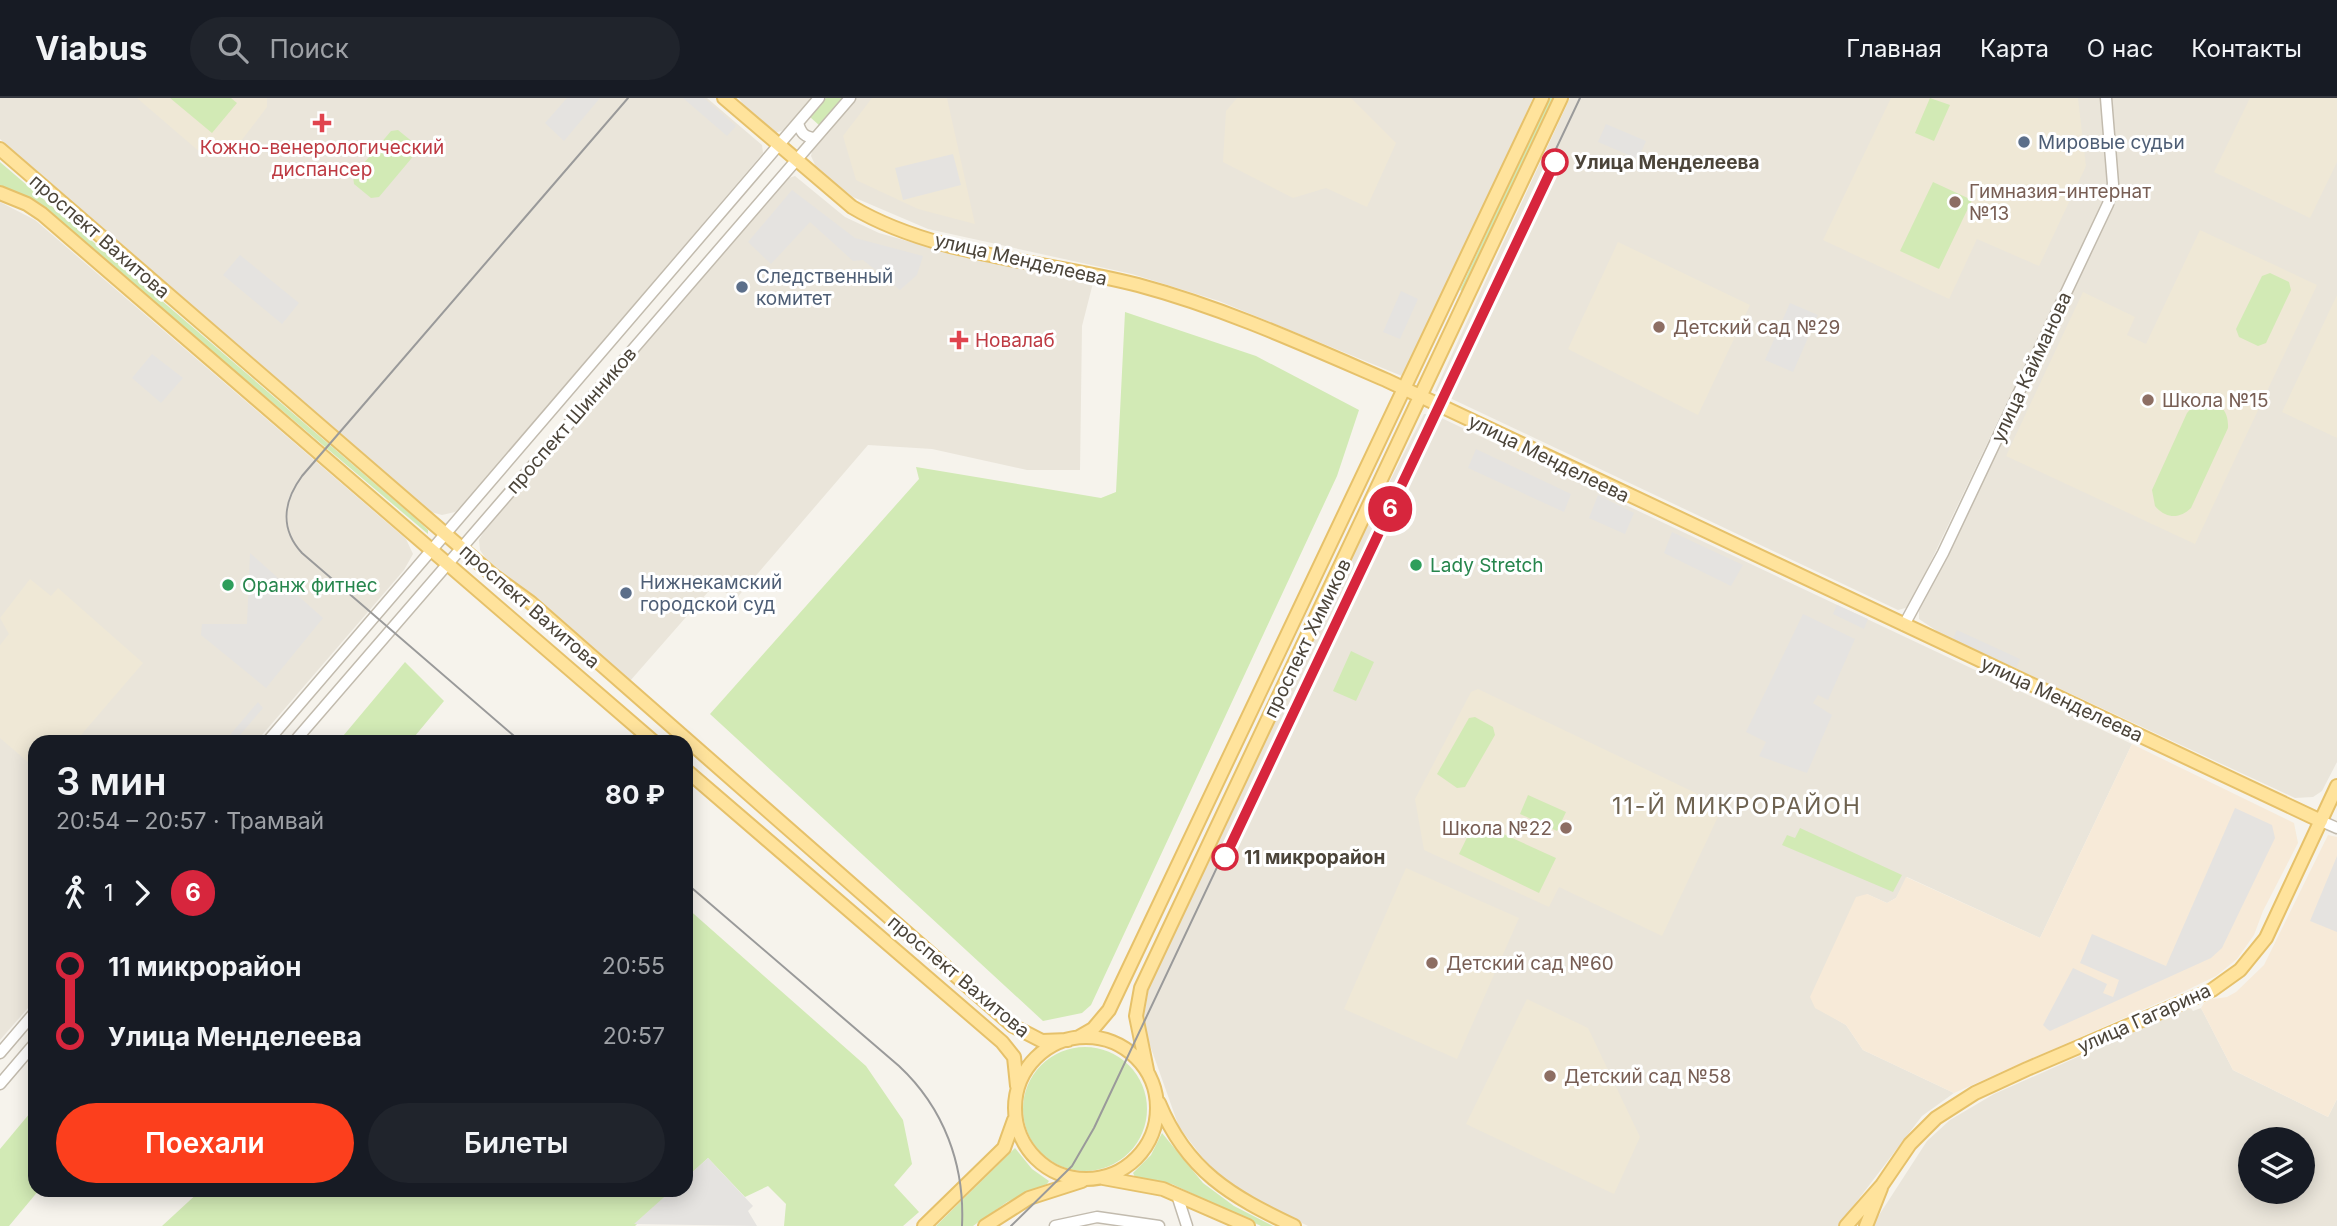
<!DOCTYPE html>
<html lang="ru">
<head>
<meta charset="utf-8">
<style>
  :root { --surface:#171b24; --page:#20242c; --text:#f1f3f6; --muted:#9ea1a6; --line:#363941; --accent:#fc3f1d }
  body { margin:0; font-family:Inter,sans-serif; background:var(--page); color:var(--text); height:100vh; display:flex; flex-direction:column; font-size:26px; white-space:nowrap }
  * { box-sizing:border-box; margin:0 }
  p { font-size:23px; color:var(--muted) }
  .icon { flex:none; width:38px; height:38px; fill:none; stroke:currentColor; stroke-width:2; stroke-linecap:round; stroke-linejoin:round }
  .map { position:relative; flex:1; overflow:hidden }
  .side { position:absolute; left:28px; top:637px; width:665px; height:462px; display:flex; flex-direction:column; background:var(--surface); border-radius:21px; box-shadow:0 4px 18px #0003 }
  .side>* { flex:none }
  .badge { padding:0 14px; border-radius:23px; font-size:24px; line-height:46px }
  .buttons { position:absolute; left:2238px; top:1029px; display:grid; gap:14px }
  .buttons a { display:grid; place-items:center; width:77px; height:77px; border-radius:50%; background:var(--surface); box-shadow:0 4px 18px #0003; font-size:35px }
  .map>.badge { position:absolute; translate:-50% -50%; box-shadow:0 0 0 4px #fff }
  .legs { display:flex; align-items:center; gap:10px; height:77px; padding:0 28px; font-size:23px }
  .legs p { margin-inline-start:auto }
  .overview { display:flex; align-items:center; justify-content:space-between; height:119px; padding:0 28px }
  h1 { font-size:38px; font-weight:600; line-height:52px }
  .button { display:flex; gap:14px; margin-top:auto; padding:14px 28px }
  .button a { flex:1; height:80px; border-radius:42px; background:var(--accent); color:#fff; font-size:28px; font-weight:600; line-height:80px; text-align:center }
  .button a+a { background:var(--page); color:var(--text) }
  ul { padding:0 28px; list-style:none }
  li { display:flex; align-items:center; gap:24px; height:70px; font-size:26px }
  li i { display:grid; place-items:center; width:10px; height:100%; margin:0 9px; background:currentColor }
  li i::after { content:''; width:18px; height:18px; margin:-9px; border:5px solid; border-radius:50%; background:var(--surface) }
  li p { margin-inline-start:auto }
  li:first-child i { background:linear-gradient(#0000 50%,currentColor 0) }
  li:last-child i { background:linear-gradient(currentColor 50%,#0000 0) }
  header { display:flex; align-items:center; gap:42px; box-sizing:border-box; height:98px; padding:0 35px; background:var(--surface); border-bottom:2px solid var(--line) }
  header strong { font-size:33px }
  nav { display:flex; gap:38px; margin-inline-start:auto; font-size:24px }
  .search { width:490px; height:63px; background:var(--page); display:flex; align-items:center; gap:18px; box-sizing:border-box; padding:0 24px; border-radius:38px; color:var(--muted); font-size:26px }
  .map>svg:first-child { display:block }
</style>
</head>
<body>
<header>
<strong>Viabus</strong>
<div class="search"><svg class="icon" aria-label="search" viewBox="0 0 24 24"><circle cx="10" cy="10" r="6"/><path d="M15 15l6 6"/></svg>Поиск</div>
<nav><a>Главная</a><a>Карта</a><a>О нас</a><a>Контакты</a></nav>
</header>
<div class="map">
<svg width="2337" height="1128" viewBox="0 0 2337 1128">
  <rect width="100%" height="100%" fill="#f6f3ec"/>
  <path fill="#eae5da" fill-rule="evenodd" d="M0 0H707L762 47 763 55 463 407 455 414 442 417 431 414 7 47 0 41Z
    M739 0H812L784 32 775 35 744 8Z
    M855 0H1533L1407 275 1402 278 1219 203 1132 176 928 131 853 99 817 71 811 58 813 49Z
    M1570 0H2103L2109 90 2106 97 1909 509 1898 512 1435 293Z
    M2111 0H2337V664L2322 693 2313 699 2295 700 1940 535 1919 521V505L2114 96 2118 84Z
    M795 78 845 119 879 135 960 158 1093 185 1082 228 1080 372H1027L932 351 868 347 735 502 715 486 630 583 486 461 480 452 479 442 486 430 786 81Z
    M0 104 35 122 406 441 413 456 404 472 256 644H35V902L0 942Z
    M1424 316H1433L2132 646 2040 840 1907 779 1896 800 1887 805 1867 796 1815 909 1846 927 1863 952 1954 995 1922 1018 1838 1128H1308L1237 1093 1212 1072 1179 1029 1146 936 1144 918 1149 889 1359 444Z
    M2190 909 2193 913 2201 910 2233 972 2328 1019 2337 1001V1128H1872L1927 1043 1950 1022 1994 996ZM2250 1041H2303V1094H2250Z"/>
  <path fill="#f7ead8" d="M2132 646 2294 725 2298 745 2263 813 2254 837 2237 861 2216 878 2185 893 1954 995 1863 952 1846 927 1815 910 1810 899 1856 799 1867 796 1887 805 1896 800 1906 779 2040 840Z
    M2328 737 2337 739V1001L2328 1019 2233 972 2201 910 2206 902 2227 899 2236 894 2264 867Z"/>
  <path fill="#efe8d6" d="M137 0H267V9L228 60 201 55Z
    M872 0H947L975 126 918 111 856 82 843 38Z
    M1237 0H1351L1396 45 1367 109 1326 90 1293 100 1223 64 1226 13Z
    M1891 0H2078L2086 68 2039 168 1977 141 1949 201 1823 142Z
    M2250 0H2337V64L2310 120 2214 74Z
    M2200 132 2317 187 2195 446 2006 358 2083 194 2135 219 2127 237 2146 246Z
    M1618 144 1750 207 1698 317 1568 251Z
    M2337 197V340L2282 314Z
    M30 481 51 498 58 490 143 565 75 644H35V670L0 640V547L9 536 0 520Z
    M1478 591 1723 708 1662 838 1559 789 1549 809 1424 752 1415 701 1471 594Z
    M1406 770 1519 820 1457 961 1344 911Z
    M1527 901 1588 930 1640 1039 1614 1096 1466 1026Z"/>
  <path fill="#d2eab5" d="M170 0H231L237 5 212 35Z
    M826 0H845L820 28 810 19Z
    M1549 0H1554L1464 194 1460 192Z
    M1930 0 1950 7 1934 43 1915 35Z
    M398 32 414 45 416 55 379 99 371 100 354 86 353 78 391 33Z
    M0 64 415 420 428 432V436L44 111 28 99 0 89Z
    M1933 84 1972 102 1939 171 1900 153Z
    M2270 175 2289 184 2291 192 2266 245 2258 248 2239 239 2236 231 2262 178Z
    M1125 214 1256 258 1359 312 1337 378 1091 907 1082 915 1043 923 710 616 919 381 916 369 1101 400 1116 394Z
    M2203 303C2220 303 2229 313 2228 330L2191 410C2180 421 2166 421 2155 408L2152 392 2187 315 2195 306Z
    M1351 553 1374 564 1356 603 1333 593Z
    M405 564 444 603 410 644H338Z
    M1475 619 1493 629 1495 637 1465 689 1457 690 1437 676 1469 620Z
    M1528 697 1566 714 1557 733 1520 716Z
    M1475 723 1556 760 1539 795 1459 756Z
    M1800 730 1902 777 1893 794 1782 747 1787 737 1795 740Z
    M686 809 866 968 903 1022 912 1066 894 1087 919 1114 903 1128H784L786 1106 768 1088 745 1099 708 1060 686 1080Z
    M1023 1011a62 62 0 1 1 124 0a62 62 0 1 1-124 0Z
    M35 1009V1092H39L9 1128H0V1051Z
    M1162 1035 1203 1085 1234 1108 1273 1128H1261L1172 1086 1135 1079 1133 1075 1151 1057Z
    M1015 1050 1032 1071 1049 1083 1047 1086 1007 1104 973 1128H936Z
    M201 1092H672L635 1128H162Z"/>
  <path fill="#e5e3e0" d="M567 0H600L564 43 545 25Z
    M683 0H704L736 28 727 38Z
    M1606 26 1646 43 1638 61 1598 44Z
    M953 56 961 87 903 102 895 70Z
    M792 92 855 140 923 158 917 177 900 192 863 162 853 163 810 124 771 166 748 144Z
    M240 157 299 205 282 226 223 177Z
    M1401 193 1418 201 1400 241 1383 234Z
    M1790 205 1818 217 1793 274 1765 262Z
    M152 256 183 280 161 305 132 280Z
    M1476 351 1571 396 1564 414 1468 370Z
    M1598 397 1634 415 1625 436 1589 420Z
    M1672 434 1743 467 1731 488 1664 455Z
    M250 455 323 520 266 590 201 537 202 526H247Z
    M1837 507 1868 521 1864 531 1833 516Z
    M1803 516 1855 541 1828 602 1818 597 1813 605 1832 617 1807 675 1759 658 1766 644 1746 634Z
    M1957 532 2020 561 2016 570 1953 541Z
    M258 604 263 610 234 644H224Z
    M2235 710 2272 727 2275 740 2222 850 2211 860 2050 933 2047 931 2043 927 2073 870 2107 886 2103 895 2113 899 2119 882 2080 865 2092 836 2166 868Z
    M2337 758V834L2310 823Z
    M708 1060 753 1108 748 1113 757 1128 634 1126 672 1092H686V1080Z"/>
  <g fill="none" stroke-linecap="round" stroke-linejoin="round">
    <g stroke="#c2bbae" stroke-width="13">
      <path id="minor" d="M798 25C801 35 804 39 815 40
        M1904 527 1943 455 2108 106 2113 86 2106 0
        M267 644 819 0
        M294 644 850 0
        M2321 723 2337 730
        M0 955 35 914
        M0 986 35 945
        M1177 1097 1187 1128
        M1055 1128 1097 1119 1159 1128"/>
    </g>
    <g stroke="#e6c16a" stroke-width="16">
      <path id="major" d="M724 0 852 109C934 158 1046 163 1138 187 1224 210 1305 247 1386 282L2321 723
        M0 51 494 478 530 504 1013 928 1042 943 1068 942
        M0 95 27 106 42 116 654 644
        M686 672 1002 944 1014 959 1017 988
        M1015 1010a71 71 0 1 1 142 0a71 71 0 1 1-142 0Z
        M1079 939 1093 931 1109 912 1542 0
        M1147 972 1136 918 1141 890 1561 0
        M1159 1005C1187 1073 1231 1098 1294 1128
        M1103 1080 1163 1091 1248 1128
        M924 1128 1004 1050 1014 1022
        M985 1128 1029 1100 1082 1083
        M1846 1128 1882 1087 1910 1046 1936 1020 1975 995 2027 971 2212 892 2240 872 2266 840 2337 688
        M1866 1128 1881 1090"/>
    </g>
    <use href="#minor" stroke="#fff" stroke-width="10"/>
    <use href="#major" stroke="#ffe39c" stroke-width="12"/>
    <path stroke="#9a9a9a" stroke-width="2" d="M521 644 302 455C280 431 283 404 302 378L628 0
      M686 785 899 968C944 1010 965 1067 962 1128
      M1011 1128 1072 1068 1094 1030 1580 0"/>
  </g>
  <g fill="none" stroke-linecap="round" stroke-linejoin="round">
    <g stroke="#fff" stroke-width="16">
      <path id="line-1" d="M1225 759 1555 64"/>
    </g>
    <use href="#line-1" stroke="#d7263d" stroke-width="10"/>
  </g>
  <g fill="#e0444e" stroke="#fff" stroke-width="2.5">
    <path d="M318.5 14.5h7v7h7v7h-7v7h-7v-7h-7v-7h7z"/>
    <path d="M955.5 231.5h7v7h7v7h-7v7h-7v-7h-7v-7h7z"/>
  </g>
  <g fill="#5c6f8a" stroke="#fff" stroke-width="2.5">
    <circle cx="2024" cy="44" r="7"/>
    <circle cx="742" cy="189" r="7"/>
    <circle cx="626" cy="495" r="7"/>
  </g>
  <g fill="#fff" stroke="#d7263d" stroke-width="3.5">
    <circle cx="1555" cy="64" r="12"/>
    <circle cx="1225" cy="759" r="12"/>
  </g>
  <g fill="#8d6e63" stroke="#fff" stroke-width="2.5">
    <circle cx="1955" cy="104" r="7"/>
    <circle cx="1659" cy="229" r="7"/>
    <circle cx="2148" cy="302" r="7"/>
    <circle cx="1566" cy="730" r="7"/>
    <circle cx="1432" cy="865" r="7"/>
    <circle cx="1550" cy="978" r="7"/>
  </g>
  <g fill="#2e9e5b" stroke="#fff" stroke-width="2.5">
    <circle cx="1416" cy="467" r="7"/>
    <circle cx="228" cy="487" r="7"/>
  </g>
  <g text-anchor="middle" stroke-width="6" stroke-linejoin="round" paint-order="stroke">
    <g font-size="19" fill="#4e5e75" stroke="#fff" text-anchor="start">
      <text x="2038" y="51">Мировые судьи</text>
      <text x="756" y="185">Следственный<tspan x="756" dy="22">комитет</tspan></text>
      <text x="640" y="491">Нижнекамский<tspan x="640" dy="22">городской суд</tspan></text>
    </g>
    <g font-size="19" fill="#be3a42" stroke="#fff">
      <text x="322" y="56">Кожно-венерологический<tspan x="322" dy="22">диспансер</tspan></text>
      <text x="975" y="249" text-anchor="start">Новалаб</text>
    </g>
    <g font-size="19" font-weight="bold" fill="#4b4439" stroke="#fff" text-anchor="start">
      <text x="1574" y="71">Улица Менделеева</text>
      <text x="1244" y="766">11 микрорайон</text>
    </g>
    <g font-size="19" fill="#785e54" stroke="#fff" text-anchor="start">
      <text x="1969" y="100">Гимназия-интернат<tspan x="1969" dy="22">№13</tspan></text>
      <text x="1673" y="236">Детский сад №29</text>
      <text x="2162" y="309">Школа №15</text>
      <text x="1552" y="737" text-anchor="end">Школа №22</text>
      <text x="1446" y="872">Детский сад №60</text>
      <text x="1564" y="985">Детский сад №58</text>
    </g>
    <g font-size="19" fill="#4b4439" stroke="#fff">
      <text transform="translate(100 138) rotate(41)" y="7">проспект Вахитова</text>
      <text transform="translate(1021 161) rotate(13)" y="7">улица Менделеева</text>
      <text transform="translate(2031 269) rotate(-65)" y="7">улица Кайманова</text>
      <text transform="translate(571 322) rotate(-49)" y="7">проспект Шинников</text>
      <text transform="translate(1549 360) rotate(26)" y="7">улица Менделеева</text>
      <text transform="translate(530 508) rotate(41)" y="7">проспект Вахитова</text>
      <text transform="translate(1307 540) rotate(-64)" y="7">проспект Химиков</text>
      <text transform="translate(2062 601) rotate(25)" y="7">улица Менделеева</text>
      <text transform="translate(959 878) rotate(40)" y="7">проспект Вахитова</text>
      <text transform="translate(2144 920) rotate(-24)" y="7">улица Гагарина</text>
    </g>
    <g font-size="19" fill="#27864d" stroke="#fff" text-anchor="start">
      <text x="1430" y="474">Lady Stretch</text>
      <text x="242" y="494">Оранж фитнес</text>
    </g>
    <g font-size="23" letter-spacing="2" fill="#6e6250" stroke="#fff">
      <text x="1737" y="716">11-Й МИКРОРАЙОН</text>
    </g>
  </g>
</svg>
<div class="buttons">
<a><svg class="icon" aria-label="layers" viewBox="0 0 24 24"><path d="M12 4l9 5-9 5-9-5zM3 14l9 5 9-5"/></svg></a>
</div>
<b class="badge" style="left:1390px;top:411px;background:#d7263d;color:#fff">6</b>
<section class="side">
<div class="overview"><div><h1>3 мин</h1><p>20:54 – 20:57 · Трамвай</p></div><b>80 ₽</b></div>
<div class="legs"><svg class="icon" aria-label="walk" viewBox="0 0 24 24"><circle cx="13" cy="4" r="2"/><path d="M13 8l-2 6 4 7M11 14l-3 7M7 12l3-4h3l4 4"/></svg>1<svg class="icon" aria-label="forward" viewBox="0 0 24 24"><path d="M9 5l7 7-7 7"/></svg><b class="badge" style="background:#d7263d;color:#fff">6</b></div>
<ul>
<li><i style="color:#d7263d"></i><b>11 микрорайон</b><p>20:55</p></li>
<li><i style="color:#d7263d"></i><b>Улица Менделеева</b><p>20:57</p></li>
</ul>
<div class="button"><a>Поехали</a><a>Билеты</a></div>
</section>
</div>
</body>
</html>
